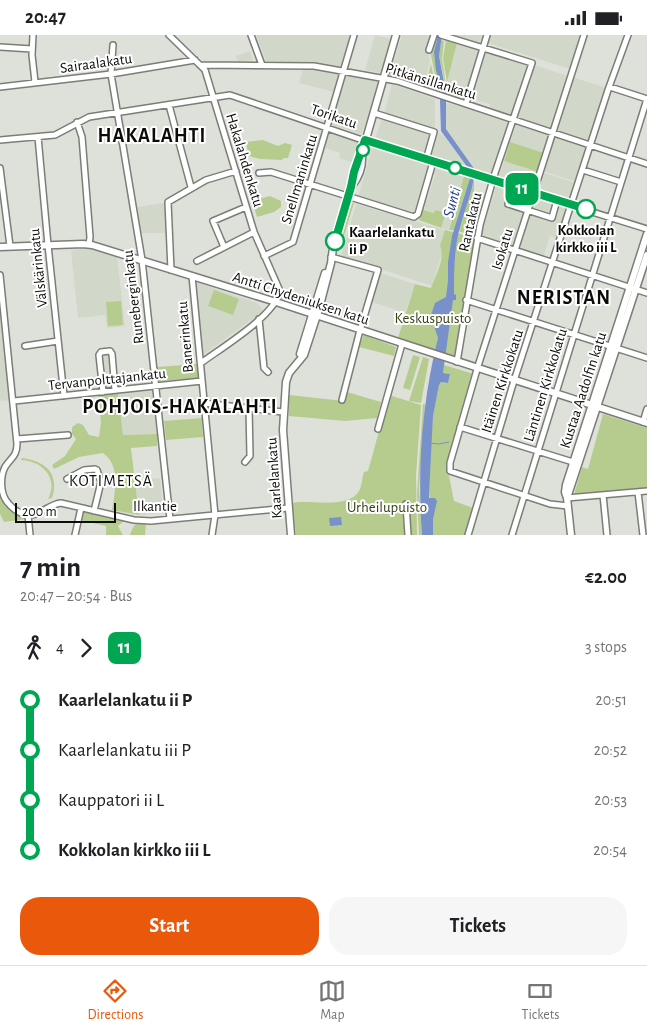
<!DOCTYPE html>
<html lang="en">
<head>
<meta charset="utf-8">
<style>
  :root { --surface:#fff; --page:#f6f6f6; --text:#202124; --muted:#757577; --line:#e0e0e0; --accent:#ea580c }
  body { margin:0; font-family:"Alegreya Sans",sans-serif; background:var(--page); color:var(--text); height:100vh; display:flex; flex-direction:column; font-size:19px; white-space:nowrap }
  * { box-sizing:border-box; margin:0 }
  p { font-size:16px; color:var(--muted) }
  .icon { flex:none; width:28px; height:28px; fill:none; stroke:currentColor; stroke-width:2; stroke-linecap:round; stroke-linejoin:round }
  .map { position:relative; height:500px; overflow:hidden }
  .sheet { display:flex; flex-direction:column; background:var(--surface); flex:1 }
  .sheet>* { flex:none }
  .badge { padding:0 10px; border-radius:8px; font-size:18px; line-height:32px }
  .scale { position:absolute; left:15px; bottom:12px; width:101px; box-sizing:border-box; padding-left:5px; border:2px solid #0b0c0a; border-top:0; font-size:14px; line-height:18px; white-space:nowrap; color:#0b0c0a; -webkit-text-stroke:4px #fff; paint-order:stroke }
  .map>.badge { position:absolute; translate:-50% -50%; box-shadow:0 0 0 2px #fff }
  .legs { display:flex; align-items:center; gap:8px; height:55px; padding:0 20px; font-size:16px }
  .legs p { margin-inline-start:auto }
  .summary { display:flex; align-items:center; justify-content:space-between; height:85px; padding:0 20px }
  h1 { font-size:28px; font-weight:700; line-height:38px }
  .button { display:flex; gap:10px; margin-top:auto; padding:10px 20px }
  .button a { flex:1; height:58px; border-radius:20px; background:var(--accent); color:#fff; font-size:20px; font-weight:700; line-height:58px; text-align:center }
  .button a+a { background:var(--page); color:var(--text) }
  ul { padding:0 20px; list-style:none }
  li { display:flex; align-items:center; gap:18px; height:50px; font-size:19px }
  li i { display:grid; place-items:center; width:8px; height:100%; margin:0 6px; background:currentColor }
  li i::after { content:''; width:12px; height:12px; margin:-6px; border:4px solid; border-radius:50%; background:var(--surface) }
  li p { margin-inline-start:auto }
  li:first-child i { background:linear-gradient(#0000 50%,currentColor 0) }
  li:last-child i { background:linear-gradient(currentColor 50%,#0000 0) }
  .status { display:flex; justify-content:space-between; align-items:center; height:35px; padding:0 25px; background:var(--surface); direction:ltr }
  .status svg { height:14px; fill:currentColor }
  .menu { display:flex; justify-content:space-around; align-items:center; height:70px; border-top:1px solid var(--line); background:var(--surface); font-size:14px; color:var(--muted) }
  .menu a { display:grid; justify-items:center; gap:2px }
  .menu .selected { color:var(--accent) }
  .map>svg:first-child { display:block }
</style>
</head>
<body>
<div class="status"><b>20:47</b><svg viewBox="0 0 49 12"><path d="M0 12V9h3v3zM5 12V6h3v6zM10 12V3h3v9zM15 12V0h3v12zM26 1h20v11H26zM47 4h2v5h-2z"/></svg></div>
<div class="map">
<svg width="647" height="500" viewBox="0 0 647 500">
  <rect width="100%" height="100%" fill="#dee1d9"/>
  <path fill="#d2d8c9" d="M256 0H353L342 32 316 28 266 26Z
    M375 0 391 4 381 38 365 35Z
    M402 0H426L433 2 428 15 430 26 424 51 390 39Z
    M455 0H483L479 8Z
    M491 0H581L570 34 488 8Z
    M457 8 480 15 464 62 462 63 449 59 447 47Z
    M250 16 253 25 238 27 236 21Z
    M488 16 527 29 511 80 490 72V69L472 64 486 18Z
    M534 30 568 41 551 96 517 85Z
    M303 34H317L339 38 334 57 299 48Z
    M345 39 378 46 368 84 361 99 332 90Z
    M572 42 607 53 589 108 555 97Z
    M392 49 435 64V94L384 79Z
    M446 68 469 73 509 87 490 141 475 135 446 94Z
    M382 83 432 98 426 120 375 104Z
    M516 90 549 100 544 118 510 107Z
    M329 97 360 108 354 128 339 123 340 118 325 113Z
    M438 98 443 100 469 133 430 121Z
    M553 101 588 112 577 147 542 136Z
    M372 113 429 130 414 177 358 162Z
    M504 126 538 137 532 154 498 144Z
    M435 133 455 140 463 141 464 144 448 195 441 193 446 178 436 175 433 178 424 174 425 172 422 171 424 165H427L435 140 433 137Z
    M541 137 576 148 570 167 535 156Z
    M497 148 531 158 514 213 480 202Z
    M534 160 568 170 559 204 550 201 543 222 517 214Z
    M164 168 166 169 168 198H140L137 172Z
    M356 169 445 195 441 211 443 215 440 225 432 251 341 221Z
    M89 214 117 222 125 291 107 293 105 280 78 283 71 215Z
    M380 238 415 249 405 278 372 267Z
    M193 246 257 268 264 276 200 322Z
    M0 273 10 365 0 366Z
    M102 319H110L114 351 103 352Z
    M152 355 157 399 123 400 118 358Z
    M160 443 163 478 139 480 135 445Z"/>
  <path fill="#b6cc8f" d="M434 2 437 4C433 22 437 38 442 56L438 55 430 15Z
    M441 5 444 6 442 24 447 58 439 21Z
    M446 5 457 8 447 47 443 24Z
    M431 29 436 54 425 51Z
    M263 105 278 111 285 108 292 110 288 123H284L282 125 260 124 249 121 246 107Z
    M510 107 544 118 538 137 504 126Z
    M464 141 470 143 454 195H449Z
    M474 144V166L464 198 458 196Z
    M270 161 281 166V172L274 177 257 182 252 166Z
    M350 167 354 168 340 214 336 213Z
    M424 172V175L433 178 436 175 446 178 441 193 419 185Z
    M445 195 476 203 456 321 398 303 415 249 431 253C435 242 446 222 440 211Z
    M214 255 239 264 233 280 208 271Z
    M121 266 123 290 108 291 106 267Z
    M364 300 396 312 394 321 359 312Z
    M413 320 420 322 410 355 403 353Z
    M423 322 429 324 421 368 409 366Z
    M197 329 198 343 159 346 157 332Z
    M444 330 474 339 448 436 454 466 473 473 466 500H433V484L429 458V436L433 381 439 349 441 347 448 348 450 339 443 338Z
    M347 357 381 367 377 383 345 386 289 381V360L344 366Z
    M118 358 123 400 157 399V411L131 413 139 480 112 475C115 456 121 431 103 418L79 422 54 434 52 430 65 421 76 404 72 399V392L78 388 83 390 89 400 99 402 101 387 98 361Z
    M389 360 421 370 416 440 417 500H296L292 468C308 464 348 475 359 456 362 451 362 443 364 437L368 436Z
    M423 369H425L419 454 422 500H419L417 459Z
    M603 379 647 393V453L575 460V456L582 432 588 434Z
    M202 383 203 402 166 405 164 386Z
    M22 423C45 426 60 438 52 463L48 464C59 444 43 426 21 425Z
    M0 461 5 471 27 484 4 487 0 479Z
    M86 476 125 485 118 491 123 500H106V491L80 485 81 479Z
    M139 488H146L145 500H130C132 495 133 489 139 488Z"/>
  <path fill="#7891cb" d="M438 0H442L439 21 446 58V94L475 135C473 157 464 175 459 196 454 216 454 238 454 259L456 260V265H453L443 338 450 339 448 348 441 347 439 350 433 381 429 459V463H435L437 466 433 484V500H422C417 435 422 366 438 303L434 291 435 288 430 283 435 268 446 262 448 246V227L452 201 470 143 471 137 441 96 440 66 442 56 436 35 434 17Z
    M341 482 342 490 330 491 329 483Z"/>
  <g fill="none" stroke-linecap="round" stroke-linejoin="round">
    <path stroke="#7891cb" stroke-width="1" d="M430 408 439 409 449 407"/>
    <g stroke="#7b7e77" stroke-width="8">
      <path id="minor" d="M33 0 32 20 35 47
        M169 0 205 35 254 197 280 256C275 281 221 313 201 328
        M251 0 262 30
        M441 0 532 28 494 141 480 190 457 327
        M113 10 111 39 142 225 170 484
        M0 12 32 14
        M429 15 434 0
        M200 30 314 31 397 46 647 129
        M0 52 111 39 195 25
        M610 52 647 64
        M466 69 487 0
        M169 70 191 152
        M374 78 434 97 426 125
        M77 87 82 102 90 202 89 209
        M38 102 48 210 64 361
        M0 105 55 100 89 82 230 60 377 110 647 194
        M0 133 10 211
        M583 135 621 147
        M259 138 271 137 414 182 418 179 433 127
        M514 151 508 169 552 183 557 165
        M477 203 647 258
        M224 212 213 186 246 172
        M264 221 293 207 354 0
        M331 222 378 235 359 299 342 365
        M197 226 254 197
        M171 235 168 167 206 145 236 136
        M0 240 17 409C17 421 11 423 5 432 0 442 0 459 8 468 13 474 20 479 28 480 40 481 49 469 61 468L134 485 151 486 288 473
        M192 241 215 480 212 500
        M466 265 647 323
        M259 284 264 333 268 337
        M25 311 58 306
        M103 357 99 320 101 317 110 316 112 319 115 355
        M14 366 202 346
        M204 368 283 377
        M643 387 647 374
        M460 392 576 428
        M378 394 402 309
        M17 404 68 400
        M245 427 250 421 249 373
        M67 444 84 435 95 434 97 435 101 447 94 476
        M638 457 643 500
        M603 460 607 500
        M567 463 647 456
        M406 469 408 500
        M568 471 550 469 450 436V428L478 331 584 0
        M28 480 30 500
        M75 500 81 473
        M468 500 513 349 608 55 628 0
        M512 500 647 64"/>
    </g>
    <g stroke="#7b7e77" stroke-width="9">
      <path id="major" d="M352 151C360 141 363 130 362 118
        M0 212 83 209 92 210 276 267 647 388
        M300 319 325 238
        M567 463 647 220
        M291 500 283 395 286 347 289 338 304 320 319 274 331 228 333 213 351 152 354 137 364 111 396 0
        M571 500 567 463 565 457 566 450 647 199"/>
    </g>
    <use href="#minor" stroke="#fff" stroke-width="5"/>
    <use href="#major" stroke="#fff" stroke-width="6"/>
  </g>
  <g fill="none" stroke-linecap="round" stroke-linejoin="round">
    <g stroke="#fff" stroke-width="11">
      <path id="line-1" d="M335 206 351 152 354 137 365 105 586 174"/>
    </g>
    <use href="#line-1" stroke="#00a651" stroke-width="8"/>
  </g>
  <g fill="#fff" stroke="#00a651" stroke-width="2.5">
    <circle cx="363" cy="115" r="6"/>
    <circle cx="455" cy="133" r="6"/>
    <circle cx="586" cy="174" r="9"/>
    <circle cx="335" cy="206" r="9"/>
  </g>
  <g text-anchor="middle" stroke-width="4" stroke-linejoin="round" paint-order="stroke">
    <g font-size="15" fill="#0b0c0a" stroke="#fff">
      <text transform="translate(96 28) rotate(-8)" y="5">Sairaalakatu</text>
      <text transform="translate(431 46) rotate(17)" y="5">Pitkänsillankatu</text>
      <text transform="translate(334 81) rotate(19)" y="5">Torikatu</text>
      <text transform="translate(245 125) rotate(73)" y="5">Hakalahdenkatu</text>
      <text transform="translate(299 144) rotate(-73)" y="5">Snellmaninkatu</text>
      <text transform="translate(470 187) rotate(-77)" y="5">Rantakatu</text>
      <text transform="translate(502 214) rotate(-73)" y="5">Isokatu</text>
      <text transform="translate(38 233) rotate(-96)" y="5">Välskärinkatu</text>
      <text transform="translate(133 262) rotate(-97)" y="5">Runeberginkatu</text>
      <text transform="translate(301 263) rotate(18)" y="5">Antti Chydeniuksen katu</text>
      <text transform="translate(185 302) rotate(-95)" y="5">Banerinkatu</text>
      <text transform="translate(107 344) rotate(-6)" y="5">Tervanpolttajankatu</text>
      <text transform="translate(502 346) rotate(-72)" y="5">Itäinen Kirkkokatu</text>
      <text transform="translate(545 350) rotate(-73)" y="5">Läntinen Kirkkokatu</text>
      <text transform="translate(583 355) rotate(-72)" y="5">Kustaa Aadolfin katu</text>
      <text transform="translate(274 443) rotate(-94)" y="5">Kaarlelankatu</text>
      <text x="155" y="476">Ilkantie</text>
    </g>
    <g font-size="15" font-weight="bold" fill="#0b0c0a" stroke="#fff">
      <text x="586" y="200">Kokkolan<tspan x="586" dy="17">kirkko iii L</tspan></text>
      <text x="349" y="202" text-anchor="start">Kaarlelankatu<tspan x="349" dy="17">ii P</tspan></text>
    </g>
    <g font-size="15" fill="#354314" stroke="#fff">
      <text x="433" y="288">Keskuspuisto</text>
      <text x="387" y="477">Urheilupuisto</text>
    </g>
    <g font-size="16" font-style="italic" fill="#243d82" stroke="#fff">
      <text transform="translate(451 167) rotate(-75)" y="6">Sunti</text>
    </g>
    <g font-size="16" letter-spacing="1" fill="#0b0c0a" stroke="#fff">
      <text x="111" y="451">KOTIMETSÄ</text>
    </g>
    <g font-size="20" font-weight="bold" letter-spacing="1" fill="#0b0c0a" stroke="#fff">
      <text x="152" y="107">HAKALAHTI</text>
      <text x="564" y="269">NERISTAN</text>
      <text x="180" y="378">POHJOIS-HAKALAHTI</text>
    </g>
  </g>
</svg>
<div class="scale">200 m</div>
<b class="badge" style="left:522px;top:154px;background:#00a651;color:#fff">11</b>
</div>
<section class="sheet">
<div class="summary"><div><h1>7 min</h1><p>20:47 – 20:54 · Bus</p></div><b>€2.00</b></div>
<div class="legs"><svg class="icon" aria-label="walk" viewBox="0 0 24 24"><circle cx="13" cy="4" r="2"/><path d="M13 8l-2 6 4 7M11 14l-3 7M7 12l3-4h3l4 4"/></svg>4<svg class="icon" aria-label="forward" viewBox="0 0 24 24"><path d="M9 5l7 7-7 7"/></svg><b class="badge" style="background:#00a651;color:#fff">11</b><p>3 stops</p></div>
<ul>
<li><i style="color:#00a651"></i><b>Kaarlelankatu ii P</b><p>20:51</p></li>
<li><i style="color:#00a651"></i><span>Kaarlelankatu iii P</span><p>20:52</p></li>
<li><i style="color:#00a651"></i><span>Kauppatori ii L</span><p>20:53</p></li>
<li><i style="color:#00a651"></i><b>Kokkolan kirkko iii L</b><p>20:54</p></li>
</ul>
<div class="button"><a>Start</a><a>Tickets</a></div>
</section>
<nav class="menu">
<a class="selected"><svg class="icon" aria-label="directions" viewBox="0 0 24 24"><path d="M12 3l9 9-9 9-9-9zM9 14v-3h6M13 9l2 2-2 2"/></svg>Directions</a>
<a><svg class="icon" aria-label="map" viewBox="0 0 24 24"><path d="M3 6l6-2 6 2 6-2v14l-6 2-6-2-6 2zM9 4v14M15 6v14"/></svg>Map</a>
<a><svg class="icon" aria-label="tickets" viewBox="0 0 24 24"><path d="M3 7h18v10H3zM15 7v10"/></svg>Tickets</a>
</nav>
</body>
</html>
